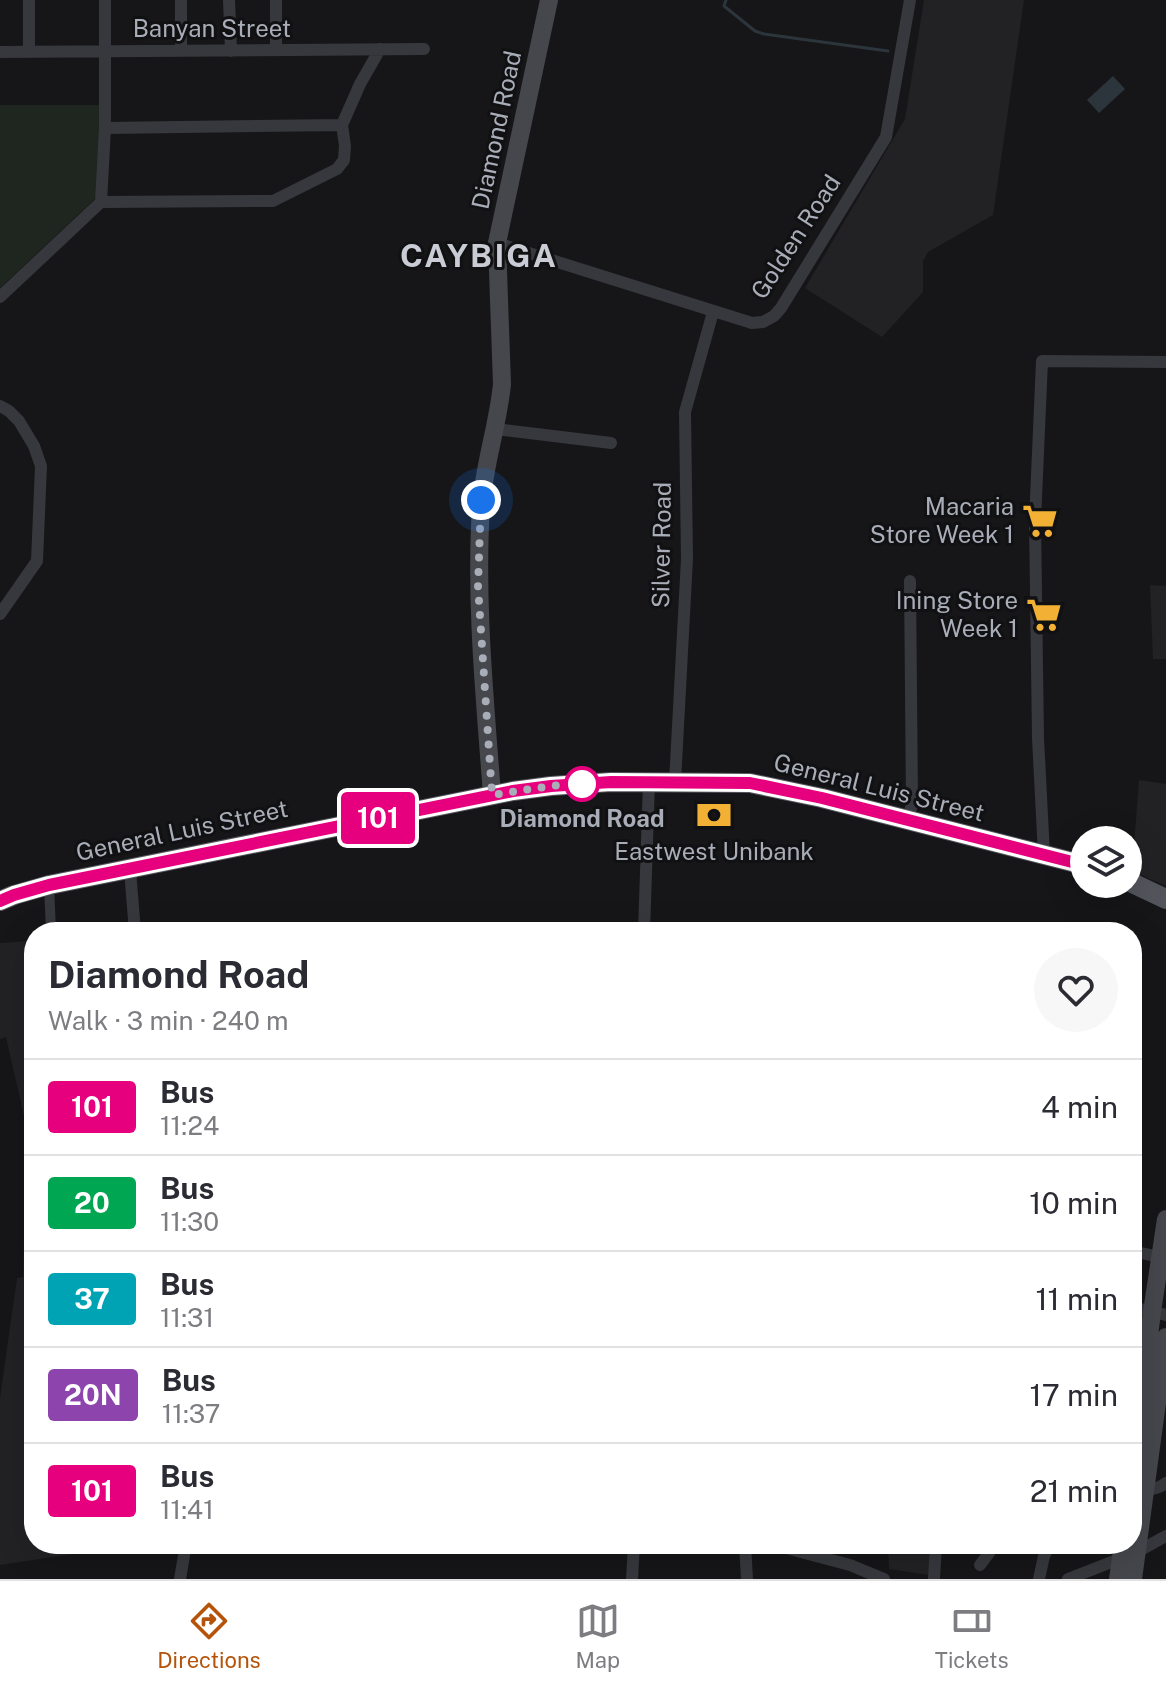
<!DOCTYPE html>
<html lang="en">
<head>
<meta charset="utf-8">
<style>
  :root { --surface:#fff; --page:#f7f7f7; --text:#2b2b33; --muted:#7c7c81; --line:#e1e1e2; --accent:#b45309 }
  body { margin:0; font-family:"Public Sans",sans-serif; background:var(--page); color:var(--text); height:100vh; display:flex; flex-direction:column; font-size:30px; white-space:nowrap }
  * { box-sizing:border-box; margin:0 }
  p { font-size:26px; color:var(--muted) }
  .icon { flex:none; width:44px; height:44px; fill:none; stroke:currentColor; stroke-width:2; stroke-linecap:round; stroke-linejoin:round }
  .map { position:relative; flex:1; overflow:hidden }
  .drawer { position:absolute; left:24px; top:922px; width:1118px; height:632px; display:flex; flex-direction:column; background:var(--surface); border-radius:32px; box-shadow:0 8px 32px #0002 }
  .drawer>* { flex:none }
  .badge { padding:0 16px; border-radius:6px; font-size:28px; line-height:52px }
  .tools { position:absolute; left:1070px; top:826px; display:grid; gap:16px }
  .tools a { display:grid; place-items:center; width:72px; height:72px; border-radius:50%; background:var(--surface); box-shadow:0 8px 32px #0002; font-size:40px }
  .you { position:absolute; width:40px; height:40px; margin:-20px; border:6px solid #fff; border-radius:50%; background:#1a73e8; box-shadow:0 0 0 12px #1a73e833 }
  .map>.badge { position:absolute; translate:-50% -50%; box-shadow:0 0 0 4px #fff }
  .round { display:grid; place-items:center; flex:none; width:84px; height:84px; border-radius:42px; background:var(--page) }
  .overview { display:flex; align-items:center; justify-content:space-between; height:136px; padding:0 24px }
  h1 { font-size:38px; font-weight:700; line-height:60px }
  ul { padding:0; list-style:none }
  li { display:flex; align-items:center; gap:24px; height:96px; padding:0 24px; border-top:2px solid var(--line) }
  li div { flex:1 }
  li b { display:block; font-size:30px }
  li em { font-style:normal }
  li .badge { min-width:88px; font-weight:700; text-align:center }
  .tab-bar { display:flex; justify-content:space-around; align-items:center; height:112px; border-top:2px solid var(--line); background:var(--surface); font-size:22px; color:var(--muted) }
  .tab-bar a { display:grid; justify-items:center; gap:4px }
  .tab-bar .selected { color:var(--accent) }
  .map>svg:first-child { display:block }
</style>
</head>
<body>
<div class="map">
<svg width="1166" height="1579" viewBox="0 0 1166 1579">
  <rect width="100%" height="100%" fill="#161618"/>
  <path fill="#222225" d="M924 0H1024L993 215 928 252 923 261V292L882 337 805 288 905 119Z
    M1150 585 1166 586V659H1153Z
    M1139 780 1166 784V886L1132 871Z
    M30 941 34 995V1544H139L0 1565V1398L17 1278 23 1277 27 1129 6 1037 0 1039V943Z
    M888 1544H931L929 1575 889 1569Z"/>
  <path fill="#1e261f" d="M0 105H99L100 194 0 288Z"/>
  <path fill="#2c353c" d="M1113 76 1125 89 1099 113 1087 100Z"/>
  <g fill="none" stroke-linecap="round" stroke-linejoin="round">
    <path stroke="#2c353c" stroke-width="3" d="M726 0 724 6 755 31 764 34 888 51"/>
    <path stroke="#37383d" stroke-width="10" d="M49 885 51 932"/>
    <path stroke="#37383d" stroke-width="12" d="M29 0V52
      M181 0V51
      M229 0 231 51
      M276 0V50
      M0 52 424 49
      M105 128 342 125
      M101 202 273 201 337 169 344 160 345 146 342 125 360 84 380 49
      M497 243 752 323 763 322 774 316 781 308 886 137 910 0
      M0 297 101 202 105 128V0
      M0 406 9 411 19 421 34 446 41 466 37 561 0 614
      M495 429 611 443
      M675 782 687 559 685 412 713 312
      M908 820 912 804 910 581
      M1044 855 1038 738 1035 521 1042 361 1166 362
      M130 870 135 932
      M644 932 649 782
      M1132 1251 1164 1258
      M1132 1307 1166 1315
      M1132 1488C1144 1490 1156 1491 1166 1483
      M745 1544 747 1579
      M771 1544 850 1565 884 1579
      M980 1565 989 1553 993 1544
      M180 1579 186 1544
      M632 1579 634 1544
      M934 1579 936 1544
      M1039 1579 1044 1556 1050 1544
      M1068 1579 1137 1552 1166 1536"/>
    <path stroke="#45474d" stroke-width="18" d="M492 795C485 699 475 602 481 506 484 465 498 425 502 384L497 243 549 0
      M1132 1472 1152 1312 1166 1219
      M1118 1579 1123 1544
      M1133 1579 1166 1337"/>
    <path stroke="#53555c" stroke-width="20" d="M1128 881 1166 899
      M0 901 14 895 49 885 513 791 551 786 611 782 750 783 822 798 1084 865"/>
  </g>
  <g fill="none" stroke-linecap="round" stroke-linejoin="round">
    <g stroke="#fff" stroke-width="18">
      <path id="line" d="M0 901 14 895 49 885 513 791 551 786 611 782 750 783 822 798 1084 865"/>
    </g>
    <use href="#line" stroke="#e6007e" stroke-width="12"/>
    <path stroke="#a8adb8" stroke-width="8" stroke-dasharray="0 14.4" d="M481 500 478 586 492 795 551 786 587 783 582 784"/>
  </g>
  <defs>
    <g id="supermarket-bare" transform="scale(2.76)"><path d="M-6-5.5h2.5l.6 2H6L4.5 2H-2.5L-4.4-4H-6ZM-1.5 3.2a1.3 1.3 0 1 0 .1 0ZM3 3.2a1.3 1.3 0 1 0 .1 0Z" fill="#f2b134" stroke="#111113" stroke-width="2.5" paint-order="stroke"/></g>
    <g id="bank-bare" transform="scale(2.76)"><path d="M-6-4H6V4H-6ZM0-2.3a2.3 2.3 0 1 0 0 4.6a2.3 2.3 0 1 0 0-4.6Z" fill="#f2b134" stroke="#111113" stroke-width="2.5" paint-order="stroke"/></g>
  </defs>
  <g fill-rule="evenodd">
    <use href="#supermarket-bare" x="1040" y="521"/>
    <use href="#supermarket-bare" x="1044" y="615"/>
    <use href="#bank-bare" x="714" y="815"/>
  </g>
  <circle fill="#fff" stroke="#e6007e" stroke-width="4" cx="582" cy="784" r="16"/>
  <g text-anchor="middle" stroke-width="6" stroke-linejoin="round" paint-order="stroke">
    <g font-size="24" fill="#a8adb8" stroke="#111113">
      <text x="212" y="37">Banyan Street</text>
      <text transform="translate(497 130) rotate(-78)" y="8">Diamond Road</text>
      <text transform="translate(796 237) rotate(-57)" y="8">Golden Road</text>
      <text transform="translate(662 545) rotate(-89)" y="8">Silver Road</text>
      <text transform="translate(879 788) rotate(14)" y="8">General Luis Street</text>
      <text transform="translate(182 831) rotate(-12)" y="8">General Luis Street</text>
    </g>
    <g font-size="24" fill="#a8adb8" stroke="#111113" text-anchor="end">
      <text x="1014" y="515">Macaria<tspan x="1014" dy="28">Store Week 1</tspan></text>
      <text x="1018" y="609">Ining Store<tspan x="1018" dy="28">Week 1</tspan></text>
      <text x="714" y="860" text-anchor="middle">Eastwest Unibank</text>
    </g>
    <g font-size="24" font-weight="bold" fill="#a8adb8" stroke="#111113">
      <text x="582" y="827">Diamond Road</text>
    </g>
    <g font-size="32" font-weight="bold" letter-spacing="2" fill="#c9ccd4" stroke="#111113">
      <text x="479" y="267">CAYBIGA</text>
    </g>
  </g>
</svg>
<div class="tools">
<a><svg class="icon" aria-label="layers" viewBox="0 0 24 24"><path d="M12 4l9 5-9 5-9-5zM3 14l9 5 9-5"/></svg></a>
</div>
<div class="you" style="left:481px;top:500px"></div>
<b class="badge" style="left:378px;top:818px;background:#e6007e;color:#fff">101</b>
<section class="drawer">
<div class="overview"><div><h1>Diamond Road</h1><p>Walk · 3 min · 240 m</p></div><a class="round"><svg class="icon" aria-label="heart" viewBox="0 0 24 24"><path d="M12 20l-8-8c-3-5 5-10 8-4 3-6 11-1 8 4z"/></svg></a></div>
<ul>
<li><span class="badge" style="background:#e6007e;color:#fff">101</span><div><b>Bus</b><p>11:24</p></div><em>4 min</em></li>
<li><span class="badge" style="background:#00a651;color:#fff">20</span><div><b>Bus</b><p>11:30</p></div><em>10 min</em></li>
<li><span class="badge" style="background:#00a3b4;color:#fff">37</span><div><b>Bus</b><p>11:31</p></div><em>11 min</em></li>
<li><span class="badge" style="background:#8e44ad;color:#fff">20N</span><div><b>Bus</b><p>11:37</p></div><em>17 min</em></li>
<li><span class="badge" style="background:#e6007e;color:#fff">101</span><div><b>Bus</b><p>11:41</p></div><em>21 min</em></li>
</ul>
</section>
</div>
<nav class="tab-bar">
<a class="selected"><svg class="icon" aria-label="directions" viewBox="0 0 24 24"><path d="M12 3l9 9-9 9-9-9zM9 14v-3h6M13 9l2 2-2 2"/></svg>Directions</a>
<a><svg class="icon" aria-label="map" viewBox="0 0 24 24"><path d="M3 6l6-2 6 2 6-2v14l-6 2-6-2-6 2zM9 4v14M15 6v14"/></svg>Map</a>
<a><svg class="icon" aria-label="tickets" viewBox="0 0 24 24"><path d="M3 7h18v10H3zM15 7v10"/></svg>Tickets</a>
</nav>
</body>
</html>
